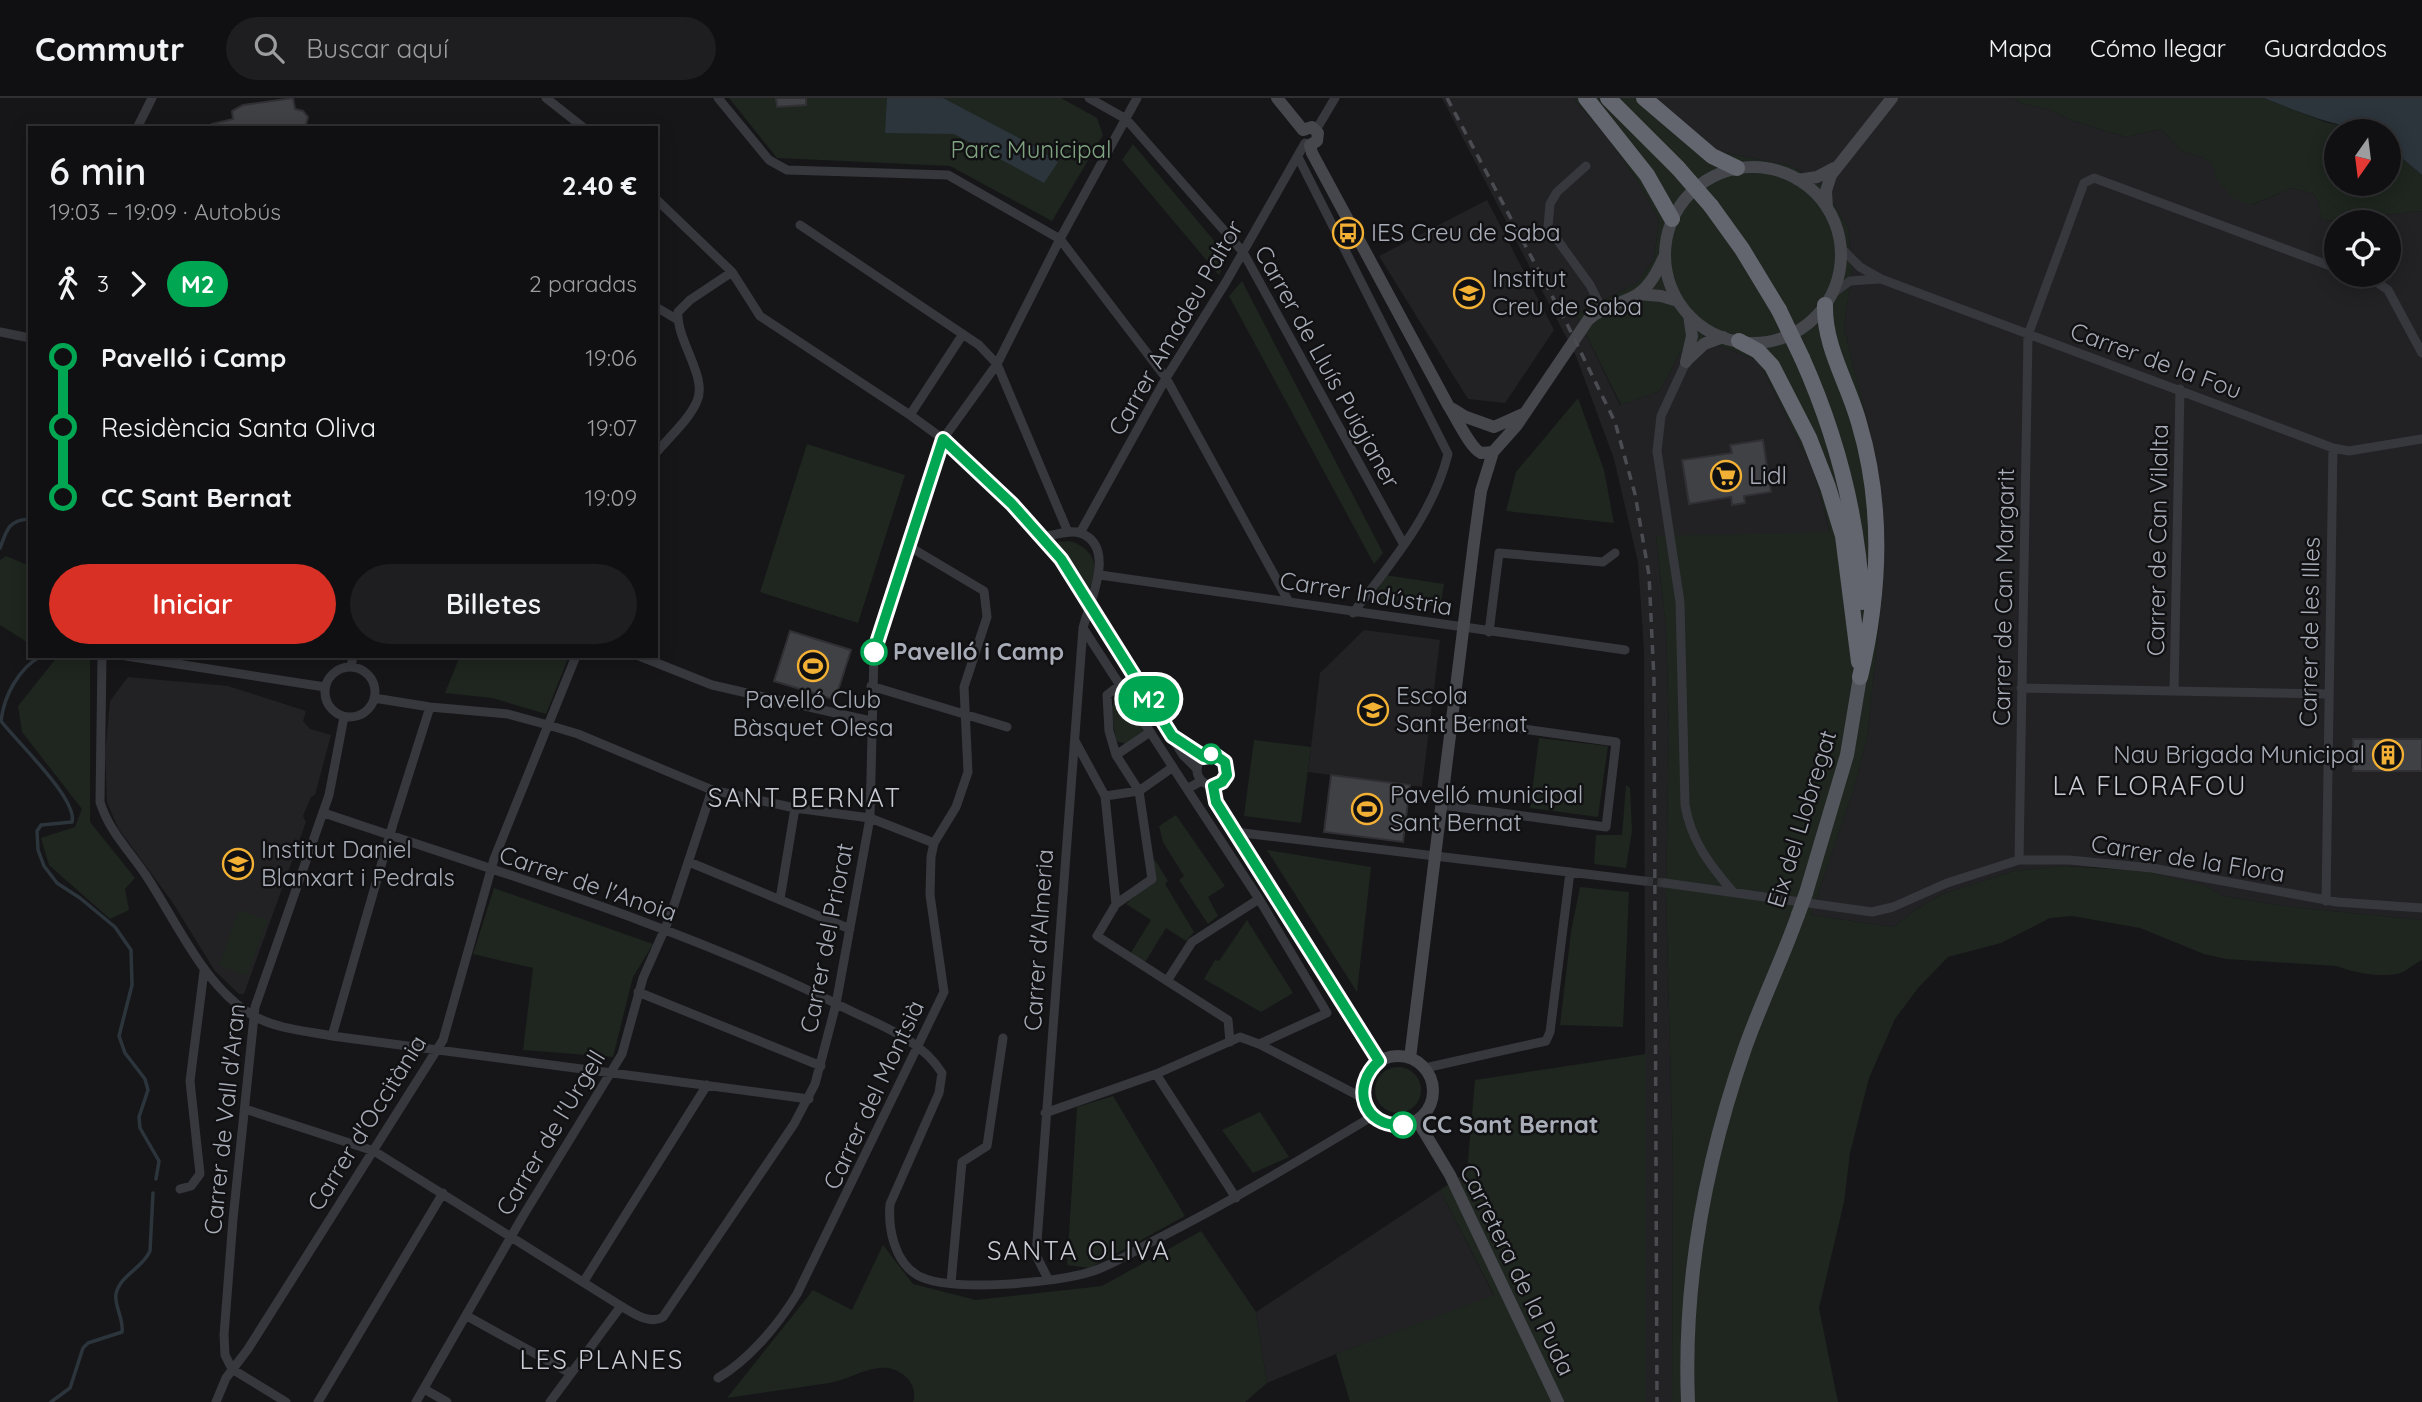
<!DOCTYPE html>
<html lang="es">
<head>
<meta charset="utf-8">
<style>
  :root { --surface:#101012; --page:#1e1e20; --text:#f1f3f6; --muted:#9c9d9f; --line:#303032; --accent:#d93025 }
  body { margin:0; font-family:Quicksand,sans-serif; background:var(--page); color:var(--text); height:100vh; display:flex; flex-direction:column; font-size:26px; white-space:nowrap }
  * { box-sizing:border-box; margin:0 }
  p { font-size:23px; color:var(--muted) }
  .icon { flex:none; width:38px; height:38px; fill:none; stroke:currentColor; stroke-width:2; stroke-linecap:round; stroke-linejoin:round }
  .map { position:relative; flex:1; overflow:hidden }
  .panel { position:absolute; left:28px; top:28px; width:630px; height:532px; display:flex; flex-direction:column; background:var(--surface); border-radius:0px; box-shadow:0 4px 18px #0003,0 0 0 2px var(--line) }
  .panel>* { flex:none }
  .badge { padding:0 14px; border-radius:23px; font-size:24px; line-height:46px }
  .needle { width:46px; rotate:194deg }
  .tools { position:absolute; left:2324px; top:21px; display:grid; gap:14px }
  .tools a { display:grid; place-items:center; width:77px; height:77px; border-radius:50%; background:var(--surface); box-shadow:0 4px 18px #0003,0 0 0 2px var(--line); font-size:35px }
  .map>.badge { position:absolute; translate:-50% -50%; box-shadow:0 0 0 4px #fff }
  .legs { display:flex; align-items:center; gap:10px; height:77px; padding:0 21px; font-size:23px }
  .legs p { margin-inline-start:auto }
  .head { display:flex; align-items:center; justify-content:space-between; height:119px; padding:0 21px }
  h1 { font-size:38px; font-weight:600; line-height:52px }
  .cta { display:flex; gap:14px; margin-top:auto; padding:14px 21px }
  .cta a { flex:1; height:80px; border-radius:42px; background:var(--accent); color:#fff; font-size:28px; font-weight:600; line-height:80px; text-align:center }
  .cta a+a { background:var(--page); color:var(--text) }
  ul { padding:0 21px; list-style:none }
  li { display:flex; align-items:center; gap:24px; height:70px; font-size:26px }
  li i { display:grid; place-items:center; width:10px; height:100%; margin:0 9px; background:currentColor }
  li i::after { content:''; width:18px; height:18px; margin:-9px; border:5px solid; border-radius:50%; background:var(--surface) }
  li p { margin-inline-start:auto }
  li:first-child i { background:linear-gradient(#0000 50%,currentColor 0) }
  li:last-child i { background:linear-gradient(currentColor 50%,#0000 0) }
  header { display:flex; align-items:center; gap:42px; box-sizing:border-box; height:98px; padding:0 35px; background:var(--surface); border-bottom:2px solid var(--line) }
  header strong { font-size:33px }
  nav { display:flex; gap:38px; margin-inline-start:auto; font-size:24px }
  .search { width:490px; height:63px; background:var(--page); display:flex; align-items:center; gap:18px; box-sizing:border-box; padding:0 24px; border-radius:38px; color:var(--muted); font-size:26px }
  .map>svg:first-child { display:block }
</style>
</head>
<body>
<header>
<strong>Commutr</strong>
<div class="search"><svg class="icon" aria-label="search" viewBox="0 0 24 24"><circle cx="10" cy="10" r="6"/><path d="M15 15l6 6"/></svg>Buscar aquí</div>
<nav><a>Mapa</a><a>Cómo llegar</a><a>Guardados</a></nav>
</header>
<div class="map">
<svg width="2422" height="1304" viewBox="0 0 2422 1304">
  <rect width="100%" height="100%" fill="#161618"/>
  <path fill="#222225" d="M1442 0H1573L1608 40 1637 82 1659 122 1654 162 1637 185 1576 216 1620 307 1660 293 1680 254 1718 247 1759 263 1814 374 1830 435 1656 439 1666 531 1669 631 1666 794 1673 1067 1672 1304H1646L1644 552 1638 464 1614 361 1576 258Z
    M1650 0H2015L2020 5 2050 12 2073 23 2126 39 2161 31 2180 52 2204 60 2212 66 2252 107 2292 90 2314 96 2318 103 2322 122 2364 124H2336V177H2389V124H2374V118L2422 113V822L2291 809 2223 798 2205 788 2112 770 2064 768 2014 773 1943 796 1915 812 1893 829 1811 817 1854 690 1867 640 1884 478 1877 364 1844 230 1852 170 1848 129 1821 87 1792 68 1715 53Z
    M1487 102 1554 232 1505 305 1468 301 1379 158Z
    M1364 532 1440 542 1422 689 1308 674 1320 575Z
    M128 579 228 588 306 613 303 623 310 631 331 637 315 697 311 699 303 718 306 724 244 896H239L215 873 173 805 118 730 107 704 105 656 110 603Z
    M1440 1092 1494 1198 1336 1256 1267 1285 1256 1214Z"/>
  <path fill="#1e261f" d="M729 0H1061L1097 20 1103 37 1052 123 950 68 777 60Z
    M1573 0H1650L1715 53 1792 68 1821 87 1848 129 1852 170 1844 230 1877 364 1884 478 1867 640 1854 690 1811 817 1893 829 1915 812 1943 796 2014 773 2064 768 2145 773 2205 788 2223 798 2291 809 2422 822V862C2415 865 2409 871 2403 874 2384 881 2354 875 2337 868L2226 861 2204 856 2140 830 2072 818 2050 820 2001 845 1948 859 1918 890 1895 921 1869 980 1850 1055 1844 1104 1819 1210 1838 1304H1672L1673 1067 1666 794 1669 631 1666 531 1656 438 1830 434 1814 374 1759 263 1718 247 1680 254 1660 293 1621 307 1576 216 1637 185 1654 162 1659 122 1637 82 1608 40Z
    M2015 0H2264L2325 24 2364 33H2336V86H2389V49L2422 77V113L2374 118V124L2322 122 2318 103 2314 96 2292 90 2251 107 2232 100 2217 81 2212 66 2204 60 2180 52 2161 31 2126 39 2073 23 2050 12 2020 5Z
    M1133 46 1227 158 1219 177 1122 62Z
    M1242 183 1383 455 1374 466 1229 198Z
    M1578 300 1604 372 1614 425 1506 413 1516 374Z
    M807 346 905 377 858 525 760 494Z
    M1070 443C1093 450 1102 470 1089 491L1057 444Z
    M6 458 30 468V546L0 527V462Z
    M1385 477 1444 486 1440 508 1374 500Z
    M58 558H90V724L135 780 125 791 129 812 110 821 49 767 41 740 75 729 82 711 22 634 18 608Z
    M460 558H569L546 616 492 600 445 595Z
    M1116 601 1127 604 1145 633 1126 646 1116 643 1111 610Z
    M1539 640 1608 648 1598 719 1530 710Z
    M1254 642 1311 649 1301 725 1244 718Z
    M1626 687 1630 690 1632 733 1626 770 1594 766 1596 737H1622Z
    M1176 717 1225 788 1208 799 1218 818 1208 826 1179 782 1184 778 1163 744 1159 728Z
    M1267 752 1371 769 1357 894Z
    M1155 762 1168 783 1165 786 1194 834 1186 843 1166 830 1144 866 1130 856 1151 822 1126 806 1155 781 1152 763Z
    M1580 789 1629 794 1623 929 1560 927 1571 834Z
    M494 790 653 846 633 879 613 959 523 952 533 870 473 856Z
    M239 812 268 822 247 878 219 867Z
    M1247 822 1293 895 1261 914 1204 881 1215 862 1219 863Z
    M1646 956V1304H1350L1336 1256 1494 1197 1440 1092 1467 1074 1475 982Z
    M1375 992a23 23 0 1 1 46 0a23 23 0 1 1-46 0Z
    M1113 998 1185 1118 1090 1170 1067 1167 1077 1009Z
    M1260 1014 1289 1059 1253 1075 1222 1032Z
    M1201 1133 1256 1214 1267 1285 1245 1304H913C919 1288 904 1272 887 1270 868 1268 848 1282 829 1285 795 1290 761 1295 727 1300L813 1192 852 1212 883 1147 913 1186 976 1202 1102 1188Z"/>
  <path fill="#2c353c" d="M887 0H943L1032 47 1058 64 1044 85 954 36 885 35Z
    M2264 0H2422V77L2389 49V33C2344 33 2305 16 2264 0Z"/>
  <g fill="none" stroke-linecap="round" stroke-linejoin="round">
    <path stroke="#2c353c" stroke-width="3.5" d="M0 450C7 432 8 422 30 421
      M41 558C18 571 4 598 1 623 16 643 78 701 72 724L41 727 37 733 38 752 44 768 57 785 80 800 115 829 131 852 132 887 119 938 125 955 145 981 148 992 139 1019 140 1030 159 1063 156 1081
      M51 1304 70 1290 83 1250 88 1245 122 1234C124 1221 114 1208 116 1196 120 1177 143 1170 150 1153L153 1095"/>
  </g>
  <path fill="#404145" stroke="#303034" stroke-width="2" d="M293 0 295 11 303 13 308 19 305 30H213L212 26 233 21 232 13 243 7Z
    M776 0H806V7L777 9Z
    M1763 342 1771 394 1744 398 1745 405 1732 407 1731 399 1689 406 1682 362 1732 355 1730 347Z
    M790 533 851 552 835 602 774 583Z
    M2353 641H2422V673H2353Z
    M1331 677 1410 687 1403 744 1324 734Z"/>
  <g fill="none" stroke-linecap="round" stroke-linejoin="round">
    <path stroke="#333438" stroke-width="9" stroke-dasharray="9 4.5" stroke-linecap="butt" d="M1644 783 1665 785"/>
    <path stroke="#37383d" stroke-width="9" d="M546 0 584 30
      M718 0 769 62 787 72 948 77 1060 141 1166 280 1289 504
      M1089 0 1126 21 1243 154 1404 447
      M137 30 152 0
      M1316 32 1335 0
      M1298 59 1448 356C1433 417 1390 466 1353 515
      M1586 68 1557 94 1550 106 1548 129 1590 187 1602 211
      M656 101 732 174 760 218 910 317 943 341 1012 406 1061 461 1183 657 1196 670
      M800 127 979 247 997 266 1068 434
      M1840 149 1860 169 1881 181 2333 350 2349 353 2422 341
      M2355 177 2378 185 2388 192 2422 255
      M1831 197 1850 183 1879 181
      M656 209 678 222
      M0 234 30 240
      M1686 264 1661 318 1657 353 1680 504 1685 707C1691 743 1710 767 1733 794
      M910 317 963 236
      M656 355C669 339 689 322 697 303 708 279 676 242 678 214L690 202 732 174
      M1080 435 1166 280 1226 184 1305 45
      M1042 439C1053 438 1069 431 1080 435 1118 448 1089 505 1083 530L1036 1157 1048 1181
      M1100 477 1625 552
      M1083 530 1187 691 1201 683
      M1489 534 1499 455 1603 464 1615 455
      M102 558 100 704C109 733 128 751 145 776 176 822 204 890 254 918 277 931 307 933 332 938L809 1001
      M126 558 325 589
      M639 558 712 587 871 623
      M325 594a25 25 0 1 1 50 0a25 25 0 1 1-50 0Z
      M351 569 353 558
      M871 588 1007 629
      M2021 590 2328 596
      M2174 593 2180 291
      M374 600 430 609 508 616 548 627 578 636 712 692 795 710 870 720 934 745
      M1176 641 1204 659
      M1075 643 1105 698 1116 806 1097 838 1228 922 1230 944
      M1197 672a15 15 0 1 1 30 0a15 15 0 1 1-30 0Z
      M1116 657 1150 634
      M1213 688 1216 704 1379 963
      M1187 691 1259 801 1327 915 1259 946
      M1105 698 1139 693 1173 669
      M1441 707 1606 729 1616 644 1452 621
      M324 715C500 775 680 827 847 911 881 928 921 941 942 975L939 995 890 1106C888 1130 894 1163 917 1177 947 1195 1056 1185 1090 1174 1114 1167 1139 1150 1161 1139 1234 1102 1303 1060 1373 1018
      M1235 734 1644 783
      M2019 762 2028 237 2084 85 2094 80 2336 170
      M689 764 850 831
      M1665 785 1872 814 1893 809 1947 785 2019 762H2069L2152 770 2337 804 2422 810
      M780 801 795 710
      M2326 803 2333 350
      M1116 806 1152 781 1139 693 1116 657 1109 633 1107 597 1120 587
      M1167 883 1192 844 1259 801
      M638 894 821 968
      M332 938 393 726 430 609
      M1425 970 1546 943 1550 934 1570 774
      M1156 976 1236 1100
      M245 1011 374 1053 621 1208C633 1215 650 1227 663 1219L794 1026 815 986 836 906 870 720 874 554 943 341 997 266 1060 141 1137 0
      M1045 1015 1156 976 1240 939 1259 946 1363 1000
      M180 1091 191 1088 200 1076 190 983 204 873
      M584 1183 707 987
      M951 1185 962 1064 987 1048 1003 940
      M467 1218 570 1275
      M232 1271 225 1257 224 1237 233 1121 255 909 329 697 344 619
      M232 1271 286 1304
      M718 1280C749 1262 778 1227 797 1196L944 894 930 797 931 759 934 745 956 709 968 674 964 589 987 519 984 493 910 449
      M424 1291 447 1304
      M216 1304 226 1280 248 1251 443 942 494 761 576 558
      M318 1304 443 1095
      M416 1304 523 1118 622 956 643 880 670 819 712 692
      M550 1304 621 1208"/>
    <path stroke="#45474d" stroke-width="12" d="M1277 0 1303 32
      M1303 32 1312 29 1318 35 1317 43 1310 47
      M1310 47 1312 55 1448 307C1456 319 1470 350 1481 355L1493 354 1517 327 1588 222C1603 208 1622 206 1638 196 1651 187 1658 172 1664 159
      M1665 157a88 88 0 1 1 176 0a88 88 0 1 1-176 0Z
      M1798 82 1817 79 1834 70
      M1827 110 1826 93 1831 77 1892 0
      M1638 196 1661 198 1678 203
      M1688 261 1704 246 1723 239
      M1686 264 1692 238 1689 217
      M1453 311 1466 319 1494 329 1523 316
      M1363 993a35 35 0 1 1 70 0a35 35 0 1 1-70 0Z
      M1410 960 1474 444 1481 393 1493 354
      M1417 1022 1450 1077 1558 1304"/>
    <path stroke="#53555c" stroke-width="14" d="M1806 795 1847 657 1860 579
      M1688 1304C1683 1182 1705 1065 1745 950 1761 905 1782 862 1798 817"/>
    <path stroke="#63666e" stroke-width="16" d="M1586 0 1647 77 1672 121
      M1608 0 1678 70
      M1644 0 1712 58 1737 70
      M1711 108 1742 151 1779 212
      M1825 207C1824 249 1848 285 1859 325 1884 409 1880 495 1860 579
      M1739 243 1758 253 1772 268 1809 340 1828 389 1843 438 1859 564
      M1802 260C1836 336 1858 420 1862 504"/>
    <path stroke="#4a4c52" stroke-width="3.5" stroke-dasharray="9 7" stroke-linecap="butt" d="M1447 0 1568 228 1615 324 1635 396 1649 477 1654 582 1657 1304"/>
    <path stroke="#53555c" stroke-width="14" d="M1798 817 1806 795"/>
    <path stroke="#63666e" stroke-width="16" d="M1678 70 1711 108
      M1779 212 1802 260"/>
  </g>
  <g fill="none" stroke-linecap="round" stroke-linejoin="round">
    <g stroke="#fff" stroke-width="16">
      <path id="line-1" d="M874 554 943 341 1012 406 1061 461 1172 638 1204 659 1215 657 1225 664 1227 677 1222 684 1213 688 1216 704 1379 963C1350 988 1363 1030 1403 1027"/>
    </g>
    <use href="#line-1" stroke="#00a651" stroke-width="10"/>
  </g>
  <defs>
    <g id="bus-ring" transform="scale(1.575)"><circle r="9.5" fill="#111113" stroke="#f2b134" stroke-width="1.5"/><path d="M-5-6H5V4H4V6H2V4H-2V6H-4V4H-5ZM-3.5-4V0h7V-4ZM-3.5 1.2v1.5H-2V1.2ZM2 1.2v1.5H3.5V1.2Z" fill="#f2b134"/></g>
    <g id="school-ring" transform="scale(1.575)"><circle r="9.5" fill="#111113" stroke="#f2b134" stroke-width="1.5"/><path d="M0-5L7-2L0 1L-7-2ZM-4 1L0 2.5L4 1V4Q0 6-4 4Z" fill="#f2b134"/></g>
    <g id="supermarket-ring" transform="scale(1.575)"><circle r="9.5" fill="#111113" stroke="#f2b134" stroke-width="1.5"/><path d="M-6-5.5h2.5l.6 2H6L4.5 2H-2.5L-4.4-4H-6ZM-1.5 3.2a1.3 1.3 0 1 0 .1 0ZM3 3.2a1.3 1.3 0 1 0 .1 0Z" fill="#f2b134"/></g>
    <g id="stadium-ring" transform="scale(1.575)"><circle r="9.5" fill="#111113" stroke="#f2b134" stroke-width="1.5"/><path d="M0-5a6.5 5 0 1 0 0 10a6.5 5 0 1 0 0-10ZM-3.5-1.8h7v3.6h-7Z" fill="#f2b134"/></g>
    <g id="building-ring" transform="scale(1.575)"><circle r="9.5" fill="#111113" stroke="#f2b134" stroke-width="1.5"/><path d="M-4-6H4V6H1V3H-1V6H-4ZM-2.5-4.3h1.7v1.8h-1.7ZM.8-4.3h1.7v1.8H.8ZM-2.5-1h1.7V.8h-1.7ZM.8-1h1.7V.8H.8Z" fill="#f2b134"/></g>
  </defs>
  <g fill-rule="evenodd">
    <use href="#bus-ring" x="1348" y="135"/>
    <use href="#school-ring" x="1469" y="195"/>
    <use href="#supermarket-ring" x="1726" y="378"/>
    <use href="#stadium-ring" x="813" y="568"/>
    <use href="#school-ring" x="1373" y="612"/>
    <use href="#building-ring" x="2388" y="657"/>
    <use href="#stadium-ring" x="1367" y="711"/>
    <use href="#school-ring" x="238" y="766"/>
  </g>
  <g fill="#fff" stroke="#00a651" stroke-width="3.5">
    <circle cx="874" cy="554" r="12"/>
    <circle cx="1211" cy="656" r="9"/>
    <circle cx="1403" cy="1027" r="12"/>
  </g>
  <g text-anchor="middle" stroke-width="5" stroke-linejoin="round" paint-order="stroke">
    <g font-size="24" fill="#7fa381" stroke="#111113">
      <text x="1031" y="60">Parc Municipal</text>
    </g>
    <g font-size="24" fill="#a8adb8" stroke="#111113" text-anchor="start">
      <text x="1371" y="143">IES Creu de Saba</text>
      <text x="1492" y="189">Institut<tspan x="1492" dy="28">Creu de Saba</tspan></text>
      <text x="1749" y="386">Lidl</text>
      <text x="1396" y="606">Escola<tspan x="1396" dy="28">Sant Bernat</tspan></text>
      <text x="813" y="610" text-anchor="middle">Pavelló Club<tspan x="813" dy="28">Bàsquet Olesa</tspan></text>
      <text x="2365" y="665" text-anchor="end">Nau Brigada Municipal</text>
      <text x="1390" y="705">Pavelló municipal<tspan x="1390" dy="28">Sant Bernat</tspan></text>
      <text x="261" y="760">Institut Daniel<tspan x="261" dy="28">Blanxart i Pedrals</tspan></text>
    </g>
    <g font-size="24" fill="#a8adb8" stroke="#111113">
      <text transform="translate(1176 230) rotate(-60)" y="8">Carrer Amadeu Paltor</text>
      <text transform="translate(2156 263) rotate(20)" y="8">Carrer de la Fou</text>
      <text transform="translate(1327 269) rotate(61)" y="8">Carrer de Lluís Puigjaner</text>
      <text transform="translate(2158 442) rotate(-89)" y="8">Carrer de Can Vilalta</text>
      <text transform="translate(1366 496) rotate(9)" y="8">Carrer Indústria</text>
      <text transform="translate(2004 499) rotate(-89)" y="8">Carrer de Can Margarit</text>
      <text transform="translate(2310 534) rotate(-89)" y="8">Carrer de les Illes</text>
      <text transform="translate(1802 721) rotate(-73)" y="8">Eix del Llobregat</text>
      <text transform="translate(2188 761) rotate(9)" y="8">Carrer de la Flora</text>
      <text transform="translate(588 786) rotate(19)" y="8">Carrer de l'Anoia</text>
      <text transform="translate(827 840) rotate(-79)" y="8">Carrer del Priorat</text>
      <text transform="translate(1039 842) rotate(-86)" y="8">Carrer d'Almeria</text>
      <text transform="translate(874 997) rotate(-65)" y="8">Carrer del Montsià</text>
      <text transform="translate(225 1021) rotate(-84)" y="8">Carrer de Vall d'Aran</text>
      <text transform="translate(367 1025) rotate(-58)" y="8">Carrer d'Occitània</text>
      <text transform="translate(551 1035) rotate(-59)" y="8">Carrer de l'Urgell</text>
      <text transform="translate(1517 1172) rotate(64)" y="8">Carretera de la Puda</text>
    </g>
    <g font-size="24" font-weight="bold" fill="#a8adb8" stroke="#111113" text-anchor="start">
      <text x="893" y="562">Pavelló i Camp</text>
      <text x="1422" y="1035">CC Sant Bernat</text>
    </g>
    <g font-size="26" letter-spacing="2" fill="#c9ccd4" stroke="#111113">
      <text x="2150" y="697">LA FLORAFOU</text>
      <text x="805" y="709">SANT BERNAT</text>
      <text x="1079" y="1162">SANTA OLIVA</text>
      <text x="602" y="1271">LES PLANES</text>
    </g>
  </g>
</svg>
<div class="tools">
<a><svg class="needle" viewBox="-14 -14 28 28"><path d="M0-13l5 13h-10z" fill="#e53935"/><path d="M0 13l5-13h-10z" fill="#9c9d9f"/></svg></a>
<a><svg class="icon" aria-label="locate" viewBox="0 0 24 24"><circle cx="12" cy="12" r="6"/><path d="M12 2v4M12 18v4M2 12h4M18 12h4"/></svg></a>
</div>
<b class="badge" style="left:1149px;top:601px;background:#00a651;color:#fff">M2</b>
<section class="panel">
<div class="head"><div><h1>6 min</h1><p>19:03 – 19:09 · Autobús</p></div><b>2.40 €</b></div>
<div class="legs"><svg class="icon" aria-label="walk" viewBox="0 0 24 24"><circle cx="13" cy="4" r="2"/><path d="M13 8l-2 6 4 7M11 14l-3 7M7 12l3-4h3l4 4"/></svg>3<svg class="icon" aria-label="forward" viewBox="0 0 24 24"><path d="M9 5l7 7-7 7"/></svg><b class="badge" style="background:#00a651;color:#fff">M2</b><p>2 paradas</p></div>
<ul>
<li><i style="color:#00a651"></i><b>Pavelló i Camp</b><p>19:06</p></li>
<li><i style="color:#00a651"></i><span>Residència Santa Oliva</span><p>19:07</p></li>
<li><i style="color:#00a651"></i><b>CC Sant Bernat</b><p>19:09</p></li>
</ul>
<div class="cta"><a>Iniciar</a><a>Billetes</a></div>
</section>
</div>
</body>
</html>
